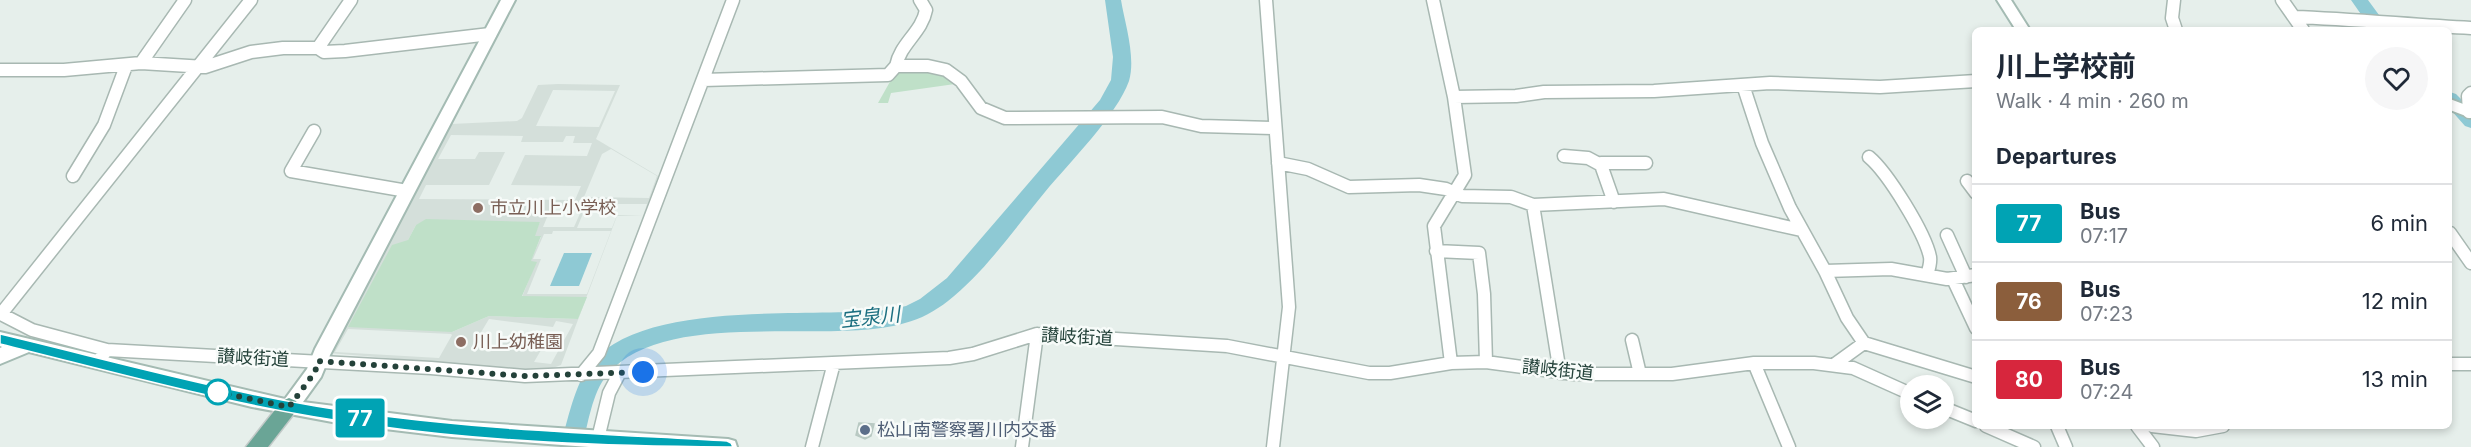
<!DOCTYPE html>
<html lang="en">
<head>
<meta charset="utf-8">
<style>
  :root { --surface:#fff; --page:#f6f6f7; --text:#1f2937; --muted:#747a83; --line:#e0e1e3 }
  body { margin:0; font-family:Inter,"Noto Sans JP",sans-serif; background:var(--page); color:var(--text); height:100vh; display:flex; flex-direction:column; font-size:22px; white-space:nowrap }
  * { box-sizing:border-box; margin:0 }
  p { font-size:20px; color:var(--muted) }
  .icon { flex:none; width:33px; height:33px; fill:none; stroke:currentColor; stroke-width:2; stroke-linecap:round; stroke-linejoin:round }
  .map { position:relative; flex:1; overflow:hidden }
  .drawer { position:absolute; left:1972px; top:27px; width:480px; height:402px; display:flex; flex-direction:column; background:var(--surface); border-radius:9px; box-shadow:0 3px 9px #0003 }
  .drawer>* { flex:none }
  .badge { padding:0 12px; border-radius:4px; font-size:21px; line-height:39px }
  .buttons { position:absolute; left:1900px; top:375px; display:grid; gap:12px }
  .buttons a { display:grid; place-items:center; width:54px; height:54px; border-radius:50%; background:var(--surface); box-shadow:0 3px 9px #0003; font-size:30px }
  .you { position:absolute; width:30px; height:30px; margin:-15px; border:4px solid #fff; border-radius:50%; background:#1a73e8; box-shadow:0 0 0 9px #1a73e833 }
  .map>.badge { position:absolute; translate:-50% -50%; box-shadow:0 0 0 3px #fff }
  h2 { padding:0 24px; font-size:22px; line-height:54px }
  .round { display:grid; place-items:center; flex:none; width:63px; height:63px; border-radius:32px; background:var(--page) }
  .summary { display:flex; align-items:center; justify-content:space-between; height:102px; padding:0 24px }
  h1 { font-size:28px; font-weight:700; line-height:45px }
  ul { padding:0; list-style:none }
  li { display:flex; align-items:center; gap:18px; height:78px; padding:0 24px; border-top:2px solid var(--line) }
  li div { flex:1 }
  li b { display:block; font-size:22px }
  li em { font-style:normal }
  li .badge { min-width:66px; font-weight:700; text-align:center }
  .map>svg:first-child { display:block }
</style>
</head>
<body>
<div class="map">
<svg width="2471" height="447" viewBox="0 0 2471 447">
  <rect width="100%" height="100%" fill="#e6efeb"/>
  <path fill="#d4dfda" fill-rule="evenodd" d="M558 84 620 85 596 139 658 176 643 216H617L561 365 550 369 538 371 329 353 451 124 517 121 522 118 538 85ZM553 90 615 91 599 127 536 126ZM451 135 523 136 521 142H563L566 136H575L573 143H592L587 156 525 155 511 185 581 186 575 200 419 199 426 185H489L505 152H479L475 159H438ZM611 149 657 176 649 198 584 197 602 154ZM587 204H647L643 216 617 215 612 228H577ZM551 208 582 209 574 227H543ZM540 222 534 236 541 237 530 262H536L522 297H586L578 319 489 316 452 332 408 240 416 225ZM553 231H611L587 294H527L541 259H533L544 234H552ZM489 319 553 327 556 321 573 324 551 364 534 362 544 345 502 340 498 347 474 344ZM348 329 451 334 452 335 439 358 335 352Z"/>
  <path fill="#bfe0c8" d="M896 71H940L955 84 891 93 888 103H878Z
    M426 219 540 222 535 236H541L531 261 537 262 522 296 587 297 578 319 489 316 452 332 348 327 392 245 408 240 416 225Z"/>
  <path fill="#8ec9d4" d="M564 253H592L579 286H550Z"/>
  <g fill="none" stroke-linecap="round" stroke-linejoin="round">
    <path fill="#8ec9d4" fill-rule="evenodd" d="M1105 0H1121C1125 24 1136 57 1129 81 1117 115 1069 163 1045 192 1014 229 986 271 948 301 935 311 921 319 905 323 827 346 664 306 607 375 592 393 588 424 582 447H560C568 420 574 385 592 362 646 299 810 318 887 310L906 306 920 299 947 278 1100 100 1111 80 1113 57Z
      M2351 0H2368L2390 30H2372Z
      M2450 92 2456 94 2471 109V128L2465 126 2450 109Z"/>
  </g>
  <path fill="#bbcac4" stroke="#b8c9c2" stroke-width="1.5" d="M859 423 874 424 871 436 865 439 856 435Z"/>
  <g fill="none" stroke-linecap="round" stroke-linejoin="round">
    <g stroke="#a8b8b2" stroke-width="15">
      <path id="street" d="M1266 0 1289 307 1273 447
        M1433 0 1454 97 1465 175 1434 226 1451 363
        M2174 0 2172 18 2176 30
        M2282 0 2303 30
        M2294 17C2353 19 2412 25 2471 28
        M318 48 351 0
        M141 63 185 0
        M896 66C900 44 922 32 926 10L920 0
        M0 70H64L141 63 205 67 251 52 283 48H318L324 52 345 51 490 34
        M703 80 888 75 896 66H928L946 70 961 81 981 108 1005 118 1162 117 1201 126 1275 128
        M1743 85 1762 143 1790 208 1825 271 1847 318 1864 343
        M1454 97 1516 96 1544 92 1654 91 1770 83 1880 87 1976 81
        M2469 112 2468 96 2471 93
        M314 131 291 171 407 191
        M1564 156 1588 158 1601 165 1614 202
        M1869 157C1888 173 1925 233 1930 257 1931 263 1929 269 1927 275
        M1278 163 1308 169 1349 187 1419 185 1446 189 1462 196 1511 197 1533 205 1664 199 1801 230
        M1601 163H1646
        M73 176 104 125 126 66
        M1967 181 1976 193
        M1533 205 1560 373
        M2450 233 2471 263
        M1947 235 1966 277
        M1436 251 1479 253 1484 294 1486 362
        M1825 271 1891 269 1947 279 1976 275
        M1953 279 1976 328
        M1632 340 1640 374
        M1864 343 1976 377
        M107 350 32 330 1 314 251 0
        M98 361 107 350 431 368 525 376 949 358 973 354 1037 334 1227 346 1369 373H1390L1451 363 1486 362 1573 374H1672L1754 363H1814L1853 368 1911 394
        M1754 363 1789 447
        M1835 364 1864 343
        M2450 364H2471
        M581 375 599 353 733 0
        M1944 408 1976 421
        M1986 426 2034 447
        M2057 426 2066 447
        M2137 426 2153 447
        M2152 426 2196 431 2223 426
        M596 447 609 393 619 374
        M812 447 834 363
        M1022 447 1037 334"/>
    </g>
    <g stroke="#a4bbb3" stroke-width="4">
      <path id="secondary" d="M501 0H515L330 355 321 377 303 402 452 421 728 439 735 441 737 447H589L452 437 343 424 252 407 29 352 0 364V348L2 347 0 346V332L285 399 307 369 315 349Z
        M1997 0H2011L2030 30H2016Z
        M2450 99 2471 107V118L2450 110Z"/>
    </g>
    <g stroke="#c2cac8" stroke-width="3">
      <path id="primary" d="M289 398 296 401 299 407 268 447H246L282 401Z"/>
    </g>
    <use href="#street" stroke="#fff" stroke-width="12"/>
    <use href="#secondary" fill="#fff" fill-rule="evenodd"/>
    <use href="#primary" fill="#6aa596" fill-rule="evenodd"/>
  </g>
  <path fill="#00a3b4" stroke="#fff" stroke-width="1.5" d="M0 334C122 363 244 398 369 414 487 430 607 434 727 441L731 443 733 447H727C607 446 487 442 369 425 244 409 122 374 0 344Z"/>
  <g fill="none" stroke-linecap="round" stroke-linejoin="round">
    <path stroke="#24423a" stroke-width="6" stroke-dasharray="0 10.8" d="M218 392 289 407 315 372 318 361 525 376 643 372"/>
  </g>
  <g fill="#8d6e63" stroke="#f7fbf9" stroke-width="2">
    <circle cx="478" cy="208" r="6"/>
    <circle cx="461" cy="342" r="6"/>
  </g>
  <circle fill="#fff" stroke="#00a3b4" stroke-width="3" cx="218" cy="392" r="12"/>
  <circle fill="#5c6f8a" stroke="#f7fbf9" stroke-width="2" cx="865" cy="430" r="6"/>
  <g text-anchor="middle" stroke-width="5" stroke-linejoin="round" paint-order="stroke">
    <g font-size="18" fill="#785e54" stroke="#f7fbf9" text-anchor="start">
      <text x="490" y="214">市立川上小学校</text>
      <text x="473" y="348">川上幼稚園</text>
    </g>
    <g font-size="18" fill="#24423a" stroke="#f7fbf9">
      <text transform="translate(1077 337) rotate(3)" y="6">讃岐街道</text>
      <text transform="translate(253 358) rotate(3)" y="6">讃岐街道</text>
      <text transform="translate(1558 370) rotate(6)" y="6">讃岐街道</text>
    </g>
    <g font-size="18" fill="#4e5e75" stroke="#f7fbf9" text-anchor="start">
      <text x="877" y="436">松山南警察署川内交番</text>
    </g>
    <g font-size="20" font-style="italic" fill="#1c6f80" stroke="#f7fbf9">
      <text transform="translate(870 317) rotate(-6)" y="7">宝泉川</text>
    </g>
  </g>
</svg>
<div class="buttons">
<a><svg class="icon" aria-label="layers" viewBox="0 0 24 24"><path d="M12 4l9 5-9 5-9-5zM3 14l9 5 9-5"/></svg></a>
</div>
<div class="you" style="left:643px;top:372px"></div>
<b class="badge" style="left:360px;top:418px;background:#00a3b4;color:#fff">77</b>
<section class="drawer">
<div class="summary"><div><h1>川上学校前</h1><p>Walk · 4 min · 260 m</p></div><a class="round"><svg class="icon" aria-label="heart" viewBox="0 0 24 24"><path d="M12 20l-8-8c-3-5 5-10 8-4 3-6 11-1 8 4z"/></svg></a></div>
<h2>Departures</h2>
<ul>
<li><span class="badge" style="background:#00a3b4;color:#fff">77</span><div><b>Bus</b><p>07:17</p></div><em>6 min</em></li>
<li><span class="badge" style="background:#8b5e3c;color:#fff">76</span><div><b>Bus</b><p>07:23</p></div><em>12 min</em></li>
<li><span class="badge" style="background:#d7263d;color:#fff">80</span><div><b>Bus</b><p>07:24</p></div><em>13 min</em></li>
</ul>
</section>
</div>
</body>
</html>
